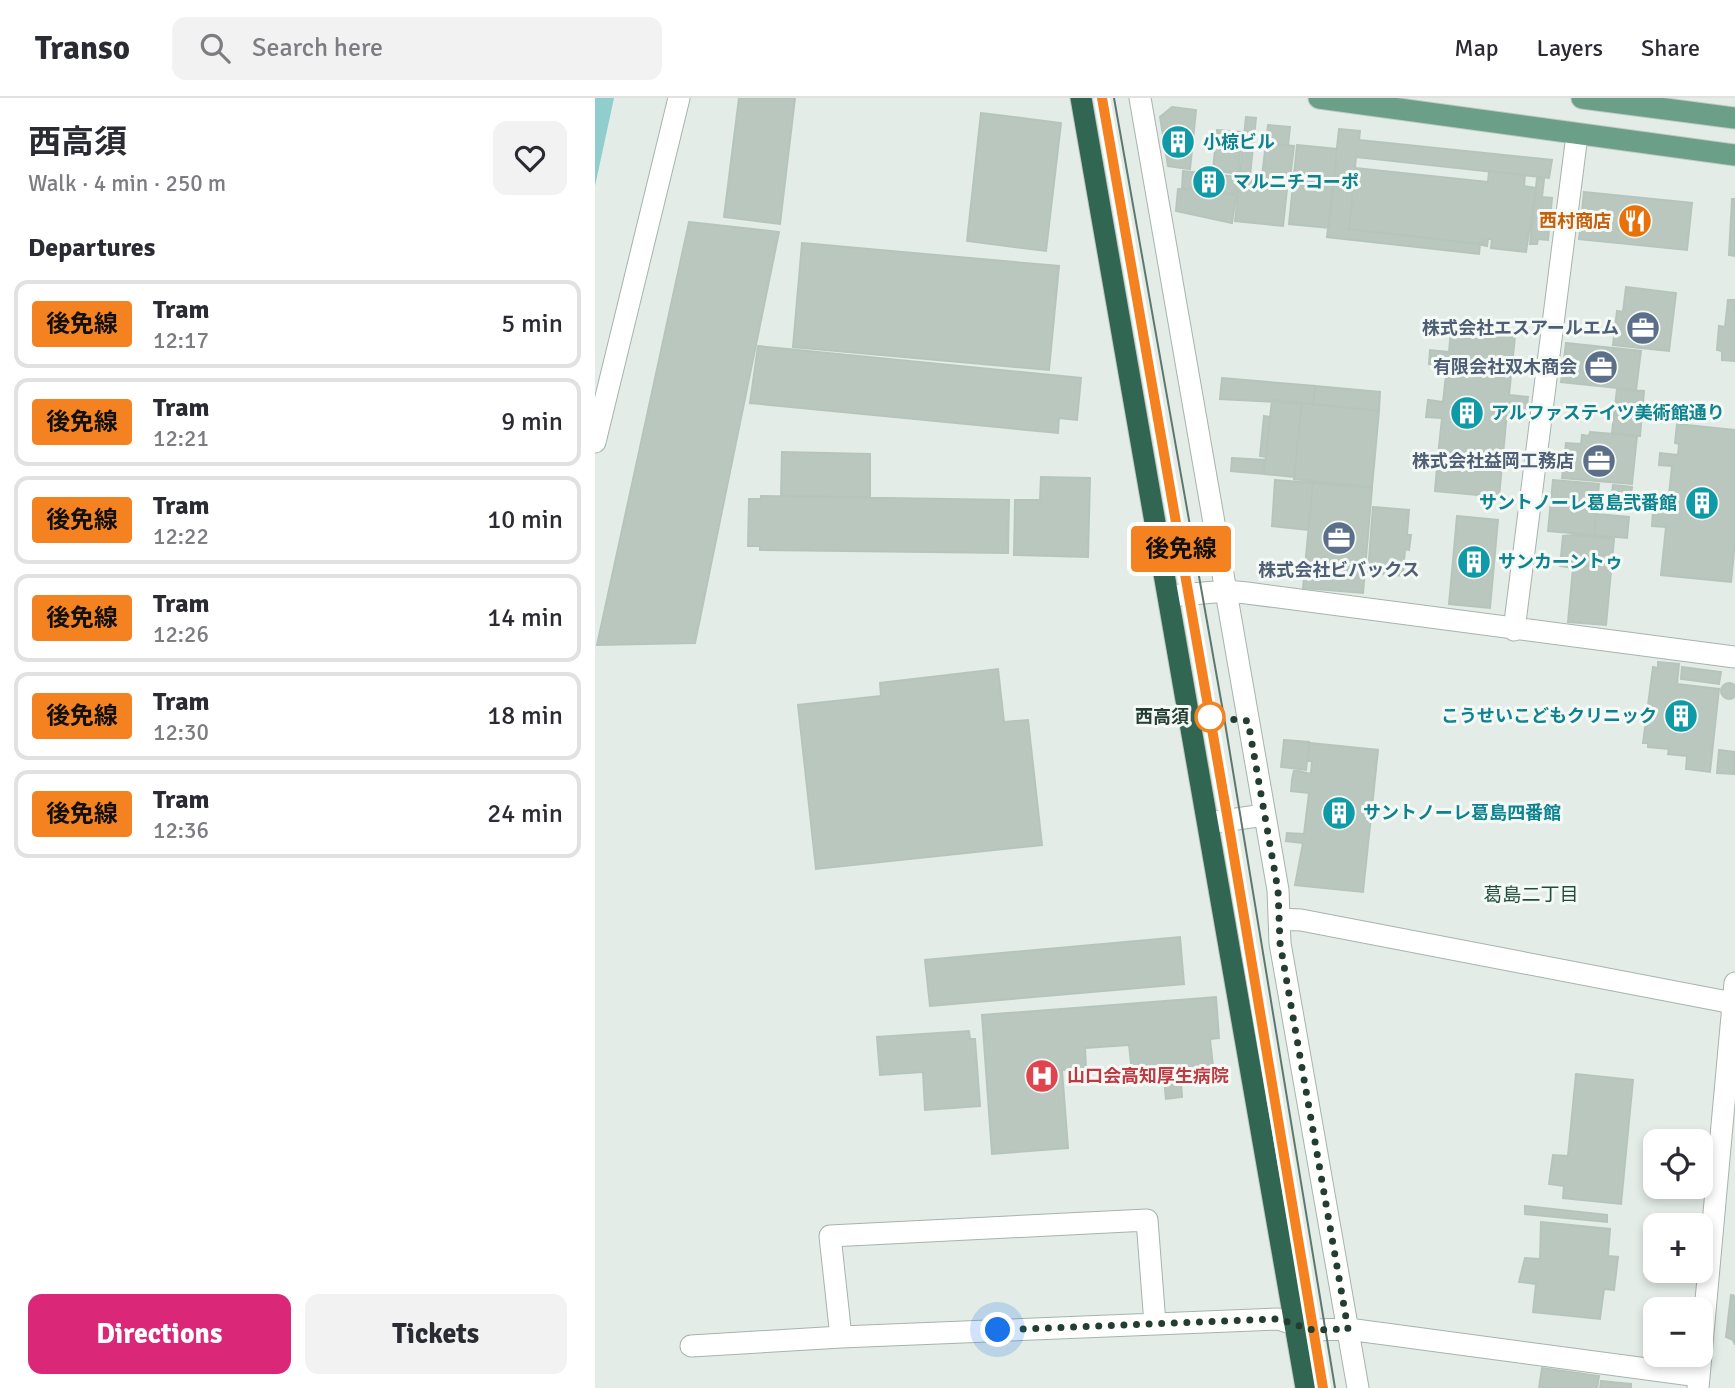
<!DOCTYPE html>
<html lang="en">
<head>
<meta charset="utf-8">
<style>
  :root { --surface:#fff; --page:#f2f2f3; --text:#2b2b33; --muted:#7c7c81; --line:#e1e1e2; --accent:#db2777 }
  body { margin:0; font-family:Signika,"Noto Sans JP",sans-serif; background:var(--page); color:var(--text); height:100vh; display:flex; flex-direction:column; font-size:26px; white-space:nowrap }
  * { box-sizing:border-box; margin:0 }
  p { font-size:23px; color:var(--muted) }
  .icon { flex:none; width:38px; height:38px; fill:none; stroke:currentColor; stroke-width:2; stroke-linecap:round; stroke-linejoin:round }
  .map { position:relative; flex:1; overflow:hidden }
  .drawer { display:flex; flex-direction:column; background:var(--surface); width:595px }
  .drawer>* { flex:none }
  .badge { padding:0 14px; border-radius:5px; font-size:24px; line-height:46px }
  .tools { position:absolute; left:1048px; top:1031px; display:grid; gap:14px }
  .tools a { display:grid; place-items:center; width:70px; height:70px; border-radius:14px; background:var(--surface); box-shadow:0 4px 10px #0003; font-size:35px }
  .you { position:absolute; width:35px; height:35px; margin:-18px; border:5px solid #fff; border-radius:50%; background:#1a73e8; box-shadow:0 0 0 10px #1a73e833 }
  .map>.badge { position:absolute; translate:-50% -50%; box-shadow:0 0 0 4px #fff }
  h2 { padding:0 28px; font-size:26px; line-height:63px }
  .round { display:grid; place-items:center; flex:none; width:74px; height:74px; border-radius:14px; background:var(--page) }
  .head { display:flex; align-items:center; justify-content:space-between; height:119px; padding:0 28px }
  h1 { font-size:33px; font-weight:700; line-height:52px }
  .action { display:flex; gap:14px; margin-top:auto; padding:14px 28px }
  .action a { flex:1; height:80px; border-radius:14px; background:var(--accent); color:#fff; font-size:28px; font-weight:700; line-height:80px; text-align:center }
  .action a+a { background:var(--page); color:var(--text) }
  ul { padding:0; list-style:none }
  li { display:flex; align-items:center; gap:21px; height:88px; margin:0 14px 10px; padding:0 14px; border:4px solid var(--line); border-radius:14px }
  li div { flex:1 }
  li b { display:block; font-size:26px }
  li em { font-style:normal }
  li .badge { min-width:77px; font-weight:700; text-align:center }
  header { display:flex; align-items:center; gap:42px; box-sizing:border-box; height:98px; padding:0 35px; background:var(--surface); border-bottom:2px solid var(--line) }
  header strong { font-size:33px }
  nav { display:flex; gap:38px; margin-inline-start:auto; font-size:24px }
  .search { width:490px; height:63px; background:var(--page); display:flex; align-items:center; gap:18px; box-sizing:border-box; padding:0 24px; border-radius:14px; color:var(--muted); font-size:26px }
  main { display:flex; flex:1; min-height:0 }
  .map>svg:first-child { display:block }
</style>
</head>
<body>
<header>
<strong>Transo</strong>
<div class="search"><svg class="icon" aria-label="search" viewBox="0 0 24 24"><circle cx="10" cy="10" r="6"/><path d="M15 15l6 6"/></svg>Search here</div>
<nav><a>Map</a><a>Layers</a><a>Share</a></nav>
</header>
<main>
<section class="drawer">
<div class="head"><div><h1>西高須</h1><p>Walk · 4 min · 250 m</p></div><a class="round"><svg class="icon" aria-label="heart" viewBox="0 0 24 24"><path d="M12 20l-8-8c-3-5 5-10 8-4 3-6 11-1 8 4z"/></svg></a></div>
<h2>Departures</h2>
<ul>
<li><span class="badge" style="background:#f58220;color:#111">後免線</span><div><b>Tram</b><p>12:17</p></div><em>5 min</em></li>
<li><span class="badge" style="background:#f58220;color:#111">後免線</span><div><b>Tram</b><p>12:21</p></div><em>9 min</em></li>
<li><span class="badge" style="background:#f58220;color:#111">後免線</span><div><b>Tram</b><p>12:22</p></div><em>10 min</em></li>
<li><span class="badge" style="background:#f58220;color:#111">後免線</span><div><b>Tram</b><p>12:26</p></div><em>14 min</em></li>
<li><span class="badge" style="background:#f58220;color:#111">後免線</span><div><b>Tram</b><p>12:30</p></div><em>18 min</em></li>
<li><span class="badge" style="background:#f58220;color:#111">後免線</span><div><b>Tram</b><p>12:36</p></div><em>24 min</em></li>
</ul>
<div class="action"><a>Directions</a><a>Tickets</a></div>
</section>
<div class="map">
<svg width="1140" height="1290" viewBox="0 0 1140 1290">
  <rect width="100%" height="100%" fill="#e3ece7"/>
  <path fill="#8fcecc" d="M0 0H19L0 88Z"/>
  <path fill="#b9c7bf" stroke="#b6c5bc" stroke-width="2" d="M144 0H200L185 126 129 119Z
    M577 9 601 12 595 71 573 68 565 19Z
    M386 15 466 25 451 153 372 143Z
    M651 19 661 20 655 78 693 82 688 128 640 123Z
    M673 27 695 29 693 48 671 45Z
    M744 31 765 33 764 42 957 62 954 80 761 59 754 131 885 146 884 156 732 139Z
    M622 32 647 34 643 76 618 72Z
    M671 45 699 48 695 81 667 78Z
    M702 47 742 51 734 130 694 126Z
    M760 70 893 84 894 73 930 77 929 88 941 90 931 154 896 150 897 141H893L892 148 887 147 888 143 885 146 754 131Z
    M588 73 642 79 641 96 587 90Z
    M942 80 949 81 947 99 957 100 953 142 943 141 942 146H935Z
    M583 91 641 97 637 125 581 113Z
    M989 94 1097 105 1092 152 984 141Z
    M1137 101H1140V158L1134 157Z
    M94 124 184 134 100 545 2 547Z
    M207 145 464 168 454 272 198 249Z
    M1031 189 1081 195 1074 253 1018 247 1022 213 1028 214Z
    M1133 202H1140V263L1127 262V253L1122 252 1124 228 1130 229Z
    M877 229 920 238 914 297 933 299 931 316 912 314 904 399 840 393 842 369 826 368 828 356 843 358 847 320 831 319 833 302 848 304 852 268 834 266 835 252 854 254 856 232 877 233Z
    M971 245 1046 253 1041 292 966 284Z
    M163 248 486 280 482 322 464 320 463 335 155 305Z
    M627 280 720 288 718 306 625 301Z
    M720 288 785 294 784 313 718 306Z
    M1022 291 1049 293 1045 338 1017 335Z
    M677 302 707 305 699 379 669 376Z
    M707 305 784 313 777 389 699 381Z
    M669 318 675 319 671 359 665 358Z
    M1082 326 1140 332V444L1136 484 1066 477 1071 429 1057 428 1058 413H1062L1063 405 1073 406 1077 368 1064 367 1065 355 1083 357 1084 346 1080 345Z
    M995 334 1042 338 1037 386 967 380 971 345 986 346 987 337 994 338Z
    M187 354 275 356V399L186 398Z
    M637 360 670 362 669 376 636 373Z
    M446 379 495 380 493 459 419 457 420 402H445Z
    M680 382 718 385 713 432 677 428Z
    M958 382 1004 386 999 437 953 433Z
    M718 385 777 390 768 495 708 490Z
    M1018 387 1037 389 1035 404 1016 402Z
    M166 398 414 402 413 455 165 452V448H153L154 401H166Z
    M778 409 814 412 812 437H816L814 452 810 451 808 478 773 474Z
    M1001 416 1034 419 1032 440 999 437Z
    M862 418 903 422 895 510 854 506Z
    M979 437 1019 441 1011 527 973 524 978 470 965 468 968 438Z
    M1063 564 1084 566 1082 586 1124 591 1115 674 1091 671 1092 658 1073 656 1074 651 1053 649V645H1048L1058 569 1063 570Z
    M1087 569 1126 574 1124 586 1086 581Z
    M403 571 409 624 433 622 447 747 221 771 203 607 286 598 285 585Z
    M1126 593a8 8 0 1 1 16 0a8 8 0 1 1-16 0Z
    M689 642 714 644 711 672 686 669Z
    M715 645 783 652 768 794 700 787 708 745 691 743 692 735 709 736 714 695 696 693 697 682 699 672 716 676 717 663H713Z
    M1124 652 1140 654 1139 676 1122 675Z
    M585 839 589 886 335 908 330 862Z
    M621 899 624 940 615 941 618 968 537 974 534 947 490 950 491 970 467 972 473 1050 397 1056 387 917Z
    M374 933 375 941H380L385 1008 330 1012 328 974 285 977 282 939Z
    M585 970 587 999 571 1001 568 972Z
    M981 976 1038 982 1026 1106 968 1100 969 1088 954 1086 958 1057 973 1058Z
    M930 1108 1012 1117V1124L930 1116Z
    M946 1124 1015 1131 1013 1158 1023 1159 1019 1192 1009 1191 1005 1221 938 1214 941 1186 924 1184 930 1160 945 1161Z
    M1136 1197 1140 1198V1247L1138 1242 1131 1239Z
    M1060 1237V1256H1078L1077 1260 1058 1258Z
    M947 1270 1004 1278 1002 1290H944Z
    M1006 1283 1036 1286V1290H1005Z"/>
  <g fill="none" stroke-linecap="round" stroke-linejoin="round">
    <g stroke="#a6b4ad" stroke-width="23">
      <path id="minor" d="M545 0 683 792 685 845 763 1290
        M0 344 84 0
        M574 498 631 493 652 495 1140 559
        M919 532 982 37
        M614 725 669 717
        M684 821 706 822 1138 905
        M560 1226 552 1122 235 1138 246 1239 683 1221 718 1232 753 1231 1104 1278
        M96 1248 246 1239
        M1103 1290 1140 885"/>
    </g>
    <g stroke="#c2c9c5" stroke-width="23">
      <path id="major" d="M724 0 1140 57
        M987 0 1140 20"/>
    </g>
    <g stroke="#c2c9c5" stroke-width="23">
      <path id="highway" d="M486 0 711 1290"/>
    </g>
    <use href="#minor" stroke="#fff" stroke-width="21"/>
    <use href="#major" stroke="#6b9f88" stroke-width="21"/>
    <use href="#highway" stroke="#316752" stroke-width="21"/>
    <path stroke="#5f786c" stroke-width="2" d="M507 0 632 717 728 1290
      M519 0 629 619 740 1290"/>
  </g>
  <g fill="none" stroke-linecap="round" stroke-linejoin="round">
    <g stroke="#fff" stroke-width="16">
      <path id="line" d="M507 0 632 717 728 1290"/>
    </g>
    <use href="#line" stroke="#f58220" stroke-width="10"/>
    <path stroke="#243d31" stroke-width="7" stroke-dasharray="0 12.6" d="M403 1232 683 1221 718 1232 753 1231 685 845 683 792 653 623 615 619"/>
  </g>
  <defs>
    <g id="building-disc" transform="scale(1.75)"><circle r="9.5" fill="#0f9aa8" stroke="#f4f9f5"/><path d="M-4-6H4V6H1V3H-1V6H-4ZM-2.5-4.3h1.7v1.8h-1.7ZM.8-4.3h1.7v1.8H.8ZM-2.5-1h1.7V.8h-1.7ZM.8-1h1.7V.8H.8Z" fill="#fff"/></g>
    <g id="restaurant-disc" transform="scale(1.75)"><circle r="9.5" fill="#e8710a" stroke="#f4f9f5"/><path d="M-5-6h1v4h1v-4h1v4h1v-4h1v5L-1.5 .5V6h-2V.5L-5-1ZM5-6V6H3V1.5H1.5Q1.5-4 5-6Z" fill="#fff"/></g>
    <g id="office-disc" transform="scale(1.75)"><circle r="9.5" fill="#5c6f8a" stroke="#f4f9f5"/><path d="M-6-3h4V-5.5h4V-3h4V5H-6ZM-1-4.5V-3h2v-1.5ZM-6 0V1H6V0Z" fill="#fff"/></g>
    <g id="hospital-disc" transform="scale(1.75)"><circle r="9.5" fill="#e0444e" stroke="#f4f9f5"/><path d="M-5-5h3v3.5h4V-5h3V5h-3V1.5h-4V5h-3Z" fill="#fff"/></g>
  </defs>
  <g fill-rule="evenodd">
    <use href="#building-disc" x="583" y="44"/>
    <use href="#building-disc" x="614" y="84"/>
    <use href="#restaurant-disc" x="1040" y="123"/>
    <use href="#office-disc" x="1048" y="230"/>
    <use href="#office-disc" x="1006" y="269"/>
    <use href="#building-disc" x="872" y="315"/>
    <use href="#office-disc" x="1004" y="363"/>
    <use href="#building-disc" x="1107" y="405"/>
    <use href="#office-disc" x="744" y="440"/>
    <use href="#building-disc" x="879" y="464"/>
    <use href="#building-disc" x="1086" y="618"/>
    <use href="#building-disc" x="744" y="715"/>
    <use href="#hospital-disc" x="447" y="978"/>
  </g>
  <circle fill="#fff" stroke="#f58220" stroke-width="3.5" cx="615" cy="619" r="14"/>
  <g text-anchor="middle" stroke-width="6" stroke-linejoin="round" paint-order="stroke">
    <g font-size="18" font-weight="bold" fill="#0d838f" stroke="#f4f9f5" text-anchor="start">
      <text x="608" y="50">小椋ビル</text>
      <text x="638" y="90">マルニチコーポ</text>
      <text x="896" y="321">アルファステイツ美術館通り</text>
      <text x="1082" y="411" text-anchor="end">サントノーレ葛島弐番館</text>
      <text x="903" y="470">サンカーントゥ</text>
      <text x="1062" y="624" text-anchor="end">こうせいこどもクリニック</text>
      <text x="768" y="721">サントノーレ葛島四番館</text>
    </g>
    <g font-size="18" font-weight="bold" fill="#c56008" stroke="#f4f9f5" text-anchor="end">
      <text x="1016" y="129">西村商店</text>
    </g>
    <g font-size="18" font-weight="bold" fill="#4e5e75" stroke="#f4f9f5" text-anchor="end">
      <text x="1024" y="236">株式会社エスアールエム</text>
      <text x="982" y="275">有限会社双木商会</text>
      <text x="979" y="369">株式会社益岡工務店</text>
      <text x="744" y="478" text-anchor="middle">株式会社ビバックス</text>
    </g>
    <g font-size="18" font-weight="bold" fill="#243d31" stroke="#f4f9f5" text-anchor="end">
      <text x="594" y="625">西高須</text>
    </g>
    <g font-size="18" font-weight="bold" fill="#be3a42" stroke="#f4f9f5" text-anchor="start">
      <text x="472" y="984">山口会高知厚生病院</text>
    </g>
    <g font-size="19" fill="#214e3a" stroke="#f4f9f5">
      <text x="936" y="803">葛島二丁目</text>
    </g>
  </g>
</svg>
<div class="tools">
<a><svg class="icon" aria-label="locate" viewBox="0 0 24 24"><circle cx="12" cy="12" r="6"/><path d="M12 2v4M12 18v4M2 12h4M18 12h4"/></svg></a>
<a>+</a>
<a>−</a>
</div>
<div class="you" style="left:403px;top:1232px"></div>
<b class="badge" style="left:586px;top:451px;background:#f58220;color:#111">後免線</b>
</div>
</main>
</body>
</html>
